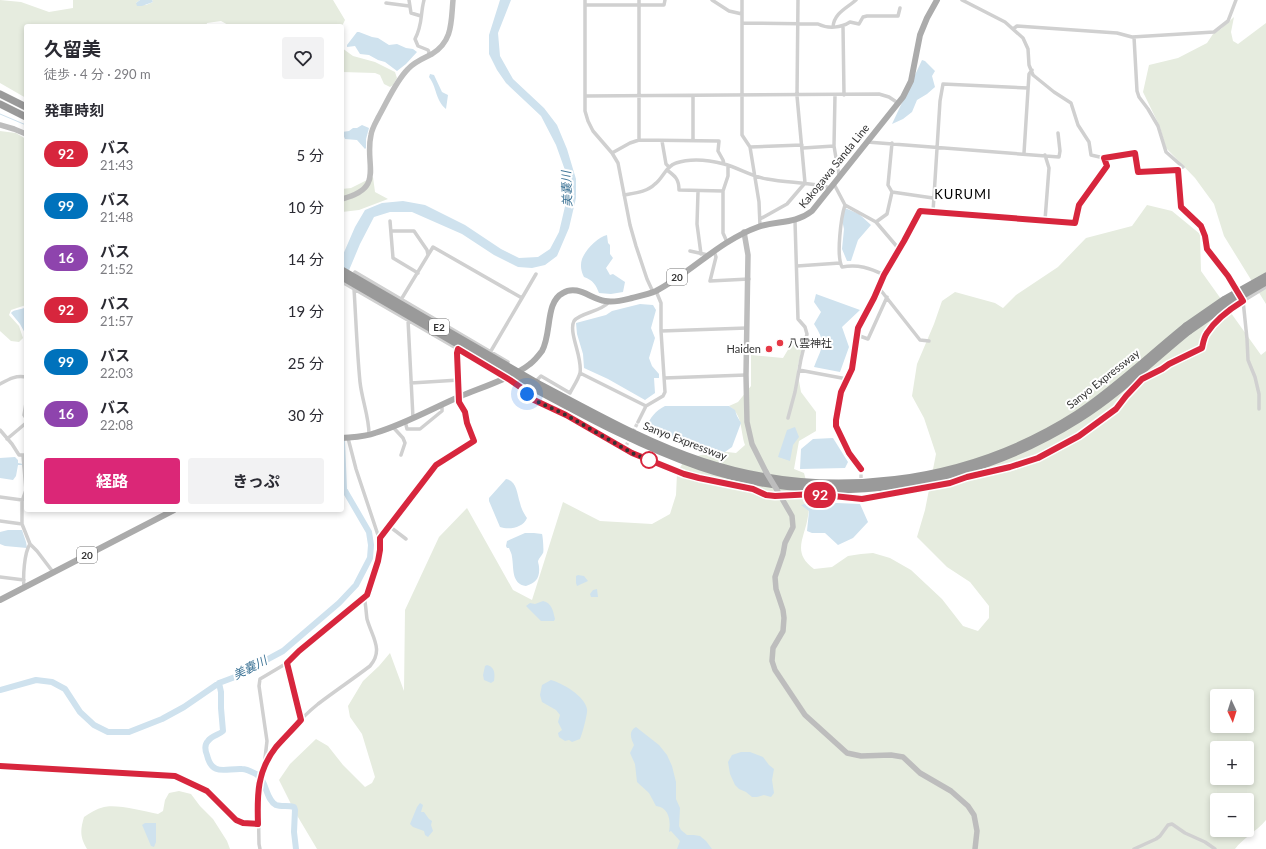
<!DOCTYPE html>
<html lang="ja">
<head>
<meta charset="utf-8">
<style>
  :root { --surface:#fff; --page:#f2f2f3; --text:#2b2b33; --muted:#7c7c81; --accent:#db2777 }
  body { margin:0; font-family:Lato,"Noto Sans JP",sans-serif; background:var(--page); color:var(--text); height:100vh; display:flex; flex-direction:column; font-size:15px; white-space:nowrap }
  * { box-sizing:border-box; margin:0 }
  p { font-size:13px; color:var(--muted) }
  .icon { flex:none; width:22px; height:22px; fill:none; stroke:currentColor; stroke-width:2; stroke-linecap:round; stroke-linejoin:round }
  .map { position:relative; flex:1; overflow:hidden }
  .sheet { position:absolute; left:24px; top:24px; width:320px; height:488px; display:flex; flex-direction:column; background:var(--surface); border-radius:4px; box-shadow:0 2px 6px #0003 }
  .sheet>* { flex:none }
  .badge { padding:0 8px; border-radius:13px; font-size:14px; line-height:26px }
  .needle { width:26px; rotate:176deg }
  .controls { position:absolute; left:1210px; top:689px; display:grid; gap:8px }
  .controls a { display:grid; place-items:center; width:44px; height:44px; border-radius:4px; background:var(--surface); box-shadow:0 2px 6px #0003; font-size:20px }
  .you { position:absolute; width:20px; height:20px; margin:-10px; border:3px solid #fff; border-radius:50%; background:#1a73e8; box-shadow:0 0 0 6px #1a73e833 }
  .map>.badge { position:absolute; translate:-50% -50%; box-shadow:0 0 0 2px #fff }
  h2 { padding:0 20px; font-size:15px; line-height:36px }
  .round { display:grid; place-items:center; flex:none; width:42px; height:42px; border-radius:4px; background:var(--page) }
  .head { display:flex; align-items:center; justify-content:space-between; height:68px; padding:0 20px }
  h1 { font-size:19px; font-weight:700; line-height:30px }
  .primary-button { display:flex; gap:8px; margin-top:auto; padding:8px 20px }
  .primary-button a { flex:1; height:46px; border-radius:4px; background:var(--accent); color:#fff; font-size:16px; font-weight:700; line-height:46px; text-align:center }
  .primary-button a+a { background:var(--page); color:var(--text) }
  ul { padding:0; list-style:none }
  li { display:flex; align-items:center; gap:12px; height:52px; padding:0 20px }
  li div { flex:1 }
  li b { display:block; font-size:15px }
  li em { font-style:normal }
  li .badge { min-width:44px; font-weight:700; text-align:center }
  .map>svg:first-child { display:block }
</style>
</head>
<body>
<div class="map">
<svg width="1266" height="849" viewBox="0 0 1266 849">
  <rect width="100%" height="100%" fill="#fff"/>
  <path fill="#e6ecdf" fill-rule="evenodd" d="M0 0 21 2 49 12 73 8V0H140L136 3 146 5 153 2 152 0H333L345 20 342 26H230L221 21 207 23 206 26H26V98L0 83Z
    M1234 17 1231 32 1233 41 1238 44 1266 23V304L1224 236 1214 204 1195 178 1166 148 1160 127 1143 92 1149 65 1178 58 1207 43 1213 34 1221 29Z
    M342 48 353 56 375 62 395 72 397 78 393 85 390 87 384 84 380 75 375 73 342 72Z
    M0 131 16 133 26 139V305L11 310 9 315 19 326 23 338 19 342 11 341 0 331Z
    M373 177 375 192 388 199 359 210 342 212V189L351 188Z
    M1147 205 1172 211 1200 234 1201 271 1261 355 1266 351V820C1257 831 1243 838 1235 849H317L295 812 279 780 290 764 316 739 328 746 343 765 365 787 372 783 375 777 362 734 350 717 348 706 363 681 379 666 390 653 404 691 405 610 439 537 467 508 513 590 532 600 563 502 600 521 652 524 670 514 676 495 677 473 685 459 718 451 736 453 745 445C740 430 743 415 729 406L738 402 751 386V355L783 358 792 343 802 348 797 370 801 392 816 412V431L799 441 794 469 804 473C808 487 811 501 808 516 805 538 791 552 814 569L832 567 848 556 861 554 873 553 890 558 911 570 942 599 963 626 978 631 989 618V606L970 582 947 567 917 537 925 510 936 454 924 418 912 396 917 364 934 324 942 301 955 292 995 303 1003 308 1016 295 1058 267 1086 238 1132 226ZM1217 696H1247V726H1217ZM1217 748H1247V778H1217ZM1217 800H1247V830H1217Z
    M179 791 191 794 200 806 213 819 227 841 230 849H87C80 837 80 831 84 817 90 813 96 809 104 807 116 804 144 811 158 814L163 811 165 800 169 793Z"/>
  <path fill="#cfe2ee" d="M140 0H152L153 2 142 6H137L136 3Z
    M500 0H511L498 33 500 56 513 79 544 108 557 125 567 149 576 179V198L569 228 557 256 545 265 532 268 518 267 494 255 462 234 412 212H390L374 217 360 244 342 287V257L355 227 365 210 382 203 403 201 425 205 465 225 501 249 519 258 538 257 550 249 559 232 567 198 566 173 556 145 541 116 506 83 497 70 489 54V35Z
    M357 32H359L372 37 378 38 389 45 397 44 406 48 413 49 417 52 406 64 397 71 385 62 378 60 369 55 360 54 355 46 347 47V45Z
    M922 60 925 61 935 71 932 76 935 87 927 94 917 100 912 112 903 119 892 124Z
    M430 74 434 75 442 92 448 95 446 109C435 100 437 87 429 77Z
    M362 125 369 128 366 139V148L365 149 357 140 345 139 342 132 349 131 353 128H357Z
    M845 208 859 214 871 225 858 240 851 261H847L842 249 844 229 841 215Z
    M607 235 608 243 610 245V254L613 258 606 268 610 275 613 274 625 282 623 292 611 294 599 293C596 285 593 280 584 277 581 271 580 265 582 259 586 249 598 237 607 235Z
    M816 294 860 310 842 327 849 347 840 372 814 367C822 346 827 344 814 324L821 312 814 302Z
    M640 304 653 305 656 310 651 328 655 338 649 358 652 366 659 374V378H654L655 393 645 400 608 379 584 368 583 354 577 334 576 323 606 315 612 311Z
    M26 307V335L20 324 11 313C14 309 21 310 26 307Z
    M665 406H729L735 410 737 416 741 423 732 447 722 454C696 446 671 438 646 427 651 417 655 411 665 406Z
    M795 427 799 437 793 445 790 461 778 457 787 430Z
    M833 438 848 462 845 468 800 469 801 449 813 439Z
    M15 457 18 460V463L23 464V469L22 465H18L16 476 13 480 0 478V458Z
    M506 479C517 481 517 494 520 503 521 508 524 514 527 518 523 528 509 530 500 527L489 501V498Z
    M813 502 860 504 868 522 853 538 838 545 825 533H812L807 531 809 511 801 505Z
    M8 530H22L26 542 27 548 5 546 0 544V532Z
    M525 533H534L542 534C543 537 544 552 543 553 542 555 539 558 538 561 538 563 539 565 539 567 540 578 536 583 526 586 511 584 514 568 512 557 512 554 510 551 509 548H507L506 546 507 541Z
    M578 575 584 576 588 581 577 586 576 583V576Z
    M597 589 598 597H591L590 594 593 590Z
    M543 601C552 603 553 611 555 619L554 621H541L526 606 530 603 535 604Z
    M487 665C495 667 495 674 494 681L491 683 484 680 483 675 485 666Z
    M551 680C562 683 585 696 587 709 588 713 582 735 580 739L572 742 569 740 565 741 559 737 558 733 562 730 558 722 560 715 556 710 542 702 540 695 542 685Z
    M636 727 659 745 667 755 672 766 676 782V799L680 808 679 826 681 830 687 835H694L700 836 706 841 712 849H677L680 841 671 831 669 832C671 821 669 807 656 806L649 793 637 782 635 764 630 753 634 745C631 739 628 731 636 727Z
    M741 752H750L763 757 769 765 774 769 772 780 774 793 771 797 764 795 757 797H752L746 792 739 789 735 785 730 774 728 762 732 755Z
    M420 803 423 805 421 812H424L429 819 432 821 431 825 433 831 428 837 425 835 424 831 413 827 410 824 417 807Z
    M145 823H156V842L154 847 151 846 143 827 142 825Z"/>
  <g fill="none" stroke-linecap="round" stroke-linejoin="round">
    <path stroke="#cfe2ee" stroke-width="1" d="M0 114 26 125"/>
    <path stroke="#cfe2ee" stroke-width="6" d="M219 683 221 692V708L223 731C219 735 212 735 208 741 204 745 205 750 207 755 212 777 226 768 242 769 247 769 252 772 256 774 267 780 265 799 276 805 281 807 289 805 294 807L295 810 294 832 296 849
      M0 690 36 680 52 682 65 689 80 712 94 725 108 732H129L162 719 184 707 219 683 235 677 283 651 339 603 356 585 370 558 371 545 369 532 344 489 342 441"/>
    <path stroke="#d6d6d6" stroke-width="3.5" stroke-dasharray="3.5 2" stroke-linecap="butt" d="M633 432 638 422
      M626 446 630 438
      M861 469V483"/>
    <path stroke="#d0d0d0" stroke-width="3.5" d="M409 0 411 13 421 16
      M424 0C420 15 423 24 415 39L418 46 428 50 430 55
      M585 0V111L588 121 593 131 612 153 618 163 630 225 636 246 647 279 653 292
      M639 0V140
      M712 0 729 11 742 14
      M742 0V135L750 147 759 202 760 226
      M962 0 1005 22 1023 38 1028 49 1029 65 1033 75 1054 92 1071 103 1078 125 1089 142 1091 155 1104 158 1135 153 1138 172 1178 169 1183 167 1166 152 1158 126 1148 109 1139 97 1137 91 1134 37
      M386 3 409 6
      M585 5H664L665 0
      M742 23 818 24C828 29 841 28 850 22L859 24 863 17 867 16H898L900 8
      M843 26 844 95
      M833 27C834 13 847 8 856 0
      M1013 29 1017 26 1117 33 1132 37 1214 32 1228 21 1236 0
      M835 95 834 146 839 176
      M585 96 879 94 889 97 898 103
      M693 96V141
      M662 141 666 164 669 167
      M867 142 1059 157 1060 151 1058 133
      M750 147 802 145
      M803 148 834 146
      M612 153 630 143 639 140 719 141 718 151 723 160 724 164
      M1024 153 1029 74 1032 70
      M1178 169 1181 207 1201 226 1205 236 1207 249 1228 276 1238 292
      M667 170C675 176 679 179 679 190L723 191
      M834 184 845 205 876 222 899 249
      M698 192 697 224 701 254
      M892 192 933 198
      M624 195C635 193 647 192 655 184 663 178 666 166 676 163 691 158 709 160 724 164 739 168 752 177 767 179 788 183 810 182 831 188
      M845 205C841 217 836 256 842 267 858 264 870 268 884 275
      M933 212 940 101 943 84 1028 88
      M760 219 787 204 805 183 797 96 798 0
      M1045 220 1049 168 1045 155
      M390 221 393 258 418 273
      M876 222 887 214 892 192 888 185 892 143
      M391 231H414L427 250 428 255
      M727 242 723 233V191L728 176V165
      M690 251 708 255
      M714 251 716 257 710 281 749 279
      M797 266 840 263
      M355 272 508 362
      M342 282 506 377 526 391 527 394 534 400 567 415 631 453 684 473 699 478 753 489 766 495 775 496 814 495 862 499 950 483 967 477 1010 467 1038 458 1079 436 1116 409 1126 395 1142 379 1162 369 1169 364 1202 348 1206 334 1230 309 1266 287
      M879 288 920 340 929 341
      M354 289C356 320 357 351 360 382 362 400 369 417 369 434
      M522 298 536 274
      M1243 300 1247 339 1248 360 1255 377 1259 394V409
      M399 303 433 247 522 298 488 356
      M408 320 413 418
      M661 331 747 328
      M857 335 868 339 887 297
      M799 370 847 379
      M580 373 646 406
      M664 378 746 375
      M535 382 541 376 570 393C573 387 578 380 580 373 583 358 568 332 574 321 579 313 601 312 609 302
      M411 383 459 380
      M0 384C9 379 16 375 26 377
      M26 403 24 415 26 418
      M788 418 795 392 801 359 807 334 805 327 798 319 795 221
      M405 421 407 429H420L442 411V405
      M638 422 646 406 663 396 665 392 661 331V303L656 291
      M392 426 403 438 405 443 401 455
      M0 430 12 444 19 455H26
      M7 439 26 423
      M23 455 26 490 22 501V524L30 544 37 551 53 572
      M861 469 849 453 836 426V420L841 392 852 369 858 328 875 298 884 275 904 241 920 211 1075 223 1079 205 1107 166 1106 158H1104
      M0 497 22 500
      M0 521 22 524
      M389 526 406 539
      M379 538 436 465 474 441 467 423 465 412 459 402 457 353 458 349
      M0 577 24 580
      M24 587C23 577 24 553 30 544
      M287 663 301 720
      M0 767 175 776 207 791 236 820 243 823 258 824
      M264 767C278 745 297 721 318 704 335 691 353 679 370 666 384 650 372 637 367 619 366 612 366 605 364 597
      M260 849 259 844 258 791 264 767 267 741 259 686 260 679 287 663 299 651 364 597 367 595 371 584 378 561 381 550 379 538 356 469 348 438
      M1134 849 1156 839 1160 836 1168 825 1172 824 1185 833 1205 842 1215 849"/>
    <path stroke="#bdbdbd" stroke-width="5.5" d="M0 125 14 129 26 134
      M342 199C386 188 364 165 371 135 372 128 376 122 379 116 388 100 396 81 408 69 414 62 424 58 432 54 453 41 451 22 453 0
      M744 232 748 255 746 375 747 422 752 444 766 472
      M777 490 792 516 793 527 785 543 783 554 775 577 776 589 783 610 784 618 783 631 773 648 772 661 775 670 805 715 847 753 861 756 891 755 903 757 920 773 951 791 968 806 974 815 977 831 975 849"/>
    <path stroke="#ababab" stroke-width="6" d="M342 438C353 437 365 437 375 433 405 424 433 408 461 396 480 388 514 377 530 364 534 361 539 355 542 351 552 333 545 302 563 293 577 284 591 299 605 301 614 303 624 300 632 298 640 296 649 294 656 291 692 272 719 241 758 227 777 220 794 225 812 211L903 97 911 81 920 35 927 18 937 0
      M0 600 174 510"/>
    <path stroke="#9a9a9a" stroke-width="7" d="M0 94 26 107
      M0 104 26 117
      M537 383C591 411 644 442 702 461 827 502 966 485 1077 414 1116 388 1150 355 1186 326
      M533 388C587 417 642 447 700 467 826 510 966 490 1079 419 1119 394 1153 360 1189 331"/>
    <path stroke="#bdbdbd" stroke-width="5.5" d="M766 472 777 490"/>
    <path stroke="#9a9a9a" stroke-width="7" d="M342 270 537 383
      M342 277 533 388
      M1186 326 1225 299 1266 276
      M1189 331 1228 304 1266 282"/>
  </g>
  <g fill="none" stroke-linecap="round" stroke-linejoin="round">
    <g stroke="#fff" stroke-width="9">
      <path id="line" d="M0 766 175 776 207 791 236 820 243 823 258 824C257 795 257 771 276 747 284 738 293 729 301 720L287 663 299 651 367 595 378 561 380 550V538L436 465 474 441 467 423 465 412 459 402 457 353 458 349 510 380 526 391 527 394 534 400 566 415 632 453 684 474 699 478 753 489 766 495 775 496 814 494 862 499 950 483 967 477 1010 467 1038 458 1079 436 1116 409 1126 396 1142 379 1162 369 1169 364 1202 348C1203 343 1204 337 1207 333 1216 319 1230 309 1243 301L1228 276 1207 249 1205 236 1201 226 1181 207 1178 170 1138 172 1135 153 1104 158 1107 166 1079 205 1075 223 920 211 904 241 884 275 874 298 858 328 852 369 841 392 836 420V426L849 453 861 469"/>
    </g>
    <use href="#line" stroke="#d7263d" stroke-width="6"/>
    <path stroke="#333" stroke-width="4" stroke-dasharray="0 7.2" d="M527 394 534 400 566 415 632 453 649 460"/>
  </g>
  <g fill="#e63946" stroke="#fff" stroke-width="1.5">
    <circle cx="780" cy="343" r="4"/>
    <circle cx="769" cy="349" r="4"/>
  </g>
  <circle fill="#fff" stroke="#d7263d" stroke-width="2" cx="649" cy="460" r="8"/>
  <g text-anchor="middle" stroke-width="4" stroke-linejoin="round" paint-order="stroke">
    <g fill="#fff" stroke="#707070" stroke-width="1">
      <rect x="667" y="269" width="20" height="16" rx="3"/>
      <rect x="429" y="319" width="20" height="16" rx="3"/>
      <rect x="77" y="547" width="20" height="16" rx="3"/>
    </g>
    <g font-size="10" font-weight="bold" fill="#333">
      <text x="677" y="281">20</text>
      <text x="439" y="331">E2</text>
      <text x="87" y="559">20</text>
    </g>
    <g font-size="11" fill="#333" stroke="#fff">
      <text transform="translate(834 166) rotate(-51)" y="4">Kakogawa Sanda Line</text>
      <text transform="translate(1103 379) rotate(-38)" y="4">Sanyo Expressway</text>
      <text transform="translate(685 441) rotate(21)" y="4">Sanyo Expressway</text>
    </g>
    <g font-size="11" fill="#333" stroke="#fff" text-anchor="start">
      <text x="788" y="347">八雲神社</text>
      <text x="761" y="353" text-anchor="end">Haiden</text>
    </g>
    <g font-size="12" font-style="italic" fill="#3f7597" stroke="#fff">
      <text transform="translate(567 189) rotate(-92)" y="4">美嚢川</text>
      <text transform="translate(250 668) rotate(-27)" y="4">美嚢川</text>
    </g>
    <g font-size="13" letter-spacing="1" fill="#000" stroke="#fff">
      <text x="963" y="199">KURUMI</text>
    </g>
  </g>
</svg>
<div class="controls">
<a><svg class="needle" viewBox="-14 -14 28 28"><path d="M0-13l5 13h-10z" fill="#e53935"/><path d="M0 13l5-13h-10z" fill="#7c7c81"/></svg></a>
<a>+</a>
<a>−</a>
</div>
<div class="you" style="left:527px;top:394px"></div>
<b class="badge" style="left:820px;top:495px;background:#d7263d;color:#fff">92</b>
<section class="sheet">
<div class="head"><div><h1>久留美</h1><p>徒歩 · 4 分 · 290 m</p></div><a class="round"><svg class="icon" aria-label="heart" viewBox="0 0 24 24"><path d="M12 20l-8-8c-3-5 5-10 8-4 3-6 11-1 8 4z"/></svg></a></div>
<h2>発車時刻</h2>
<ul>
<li><span class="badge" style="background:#d7263d;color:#fff">92</span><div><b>バス</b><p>21:43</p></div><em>5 分</em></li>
<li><span class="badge" style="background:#0072bc;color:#fff">99</span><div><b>バス</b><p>21:48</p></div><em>10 分</em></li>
<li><span class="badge" style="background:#8e44ad;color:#fff">16</span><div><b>バス</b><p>21:52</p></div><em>14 分</em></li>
<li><span class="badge" style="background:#d7263d;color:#fff">92</span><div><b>バス</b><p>21:57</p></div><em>19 分</em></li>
<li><span class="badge" style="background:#0072bc;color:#fff">99</span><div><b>バス</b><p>22:03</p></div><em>25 分</em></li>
<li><span class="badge" style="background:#8e44ad;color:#fff">16</span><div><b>バス</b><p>22:08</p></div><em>30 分</em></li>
</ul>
<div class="primary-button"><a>経路</a><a>きっぷ</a></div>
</section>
</div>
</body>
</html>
